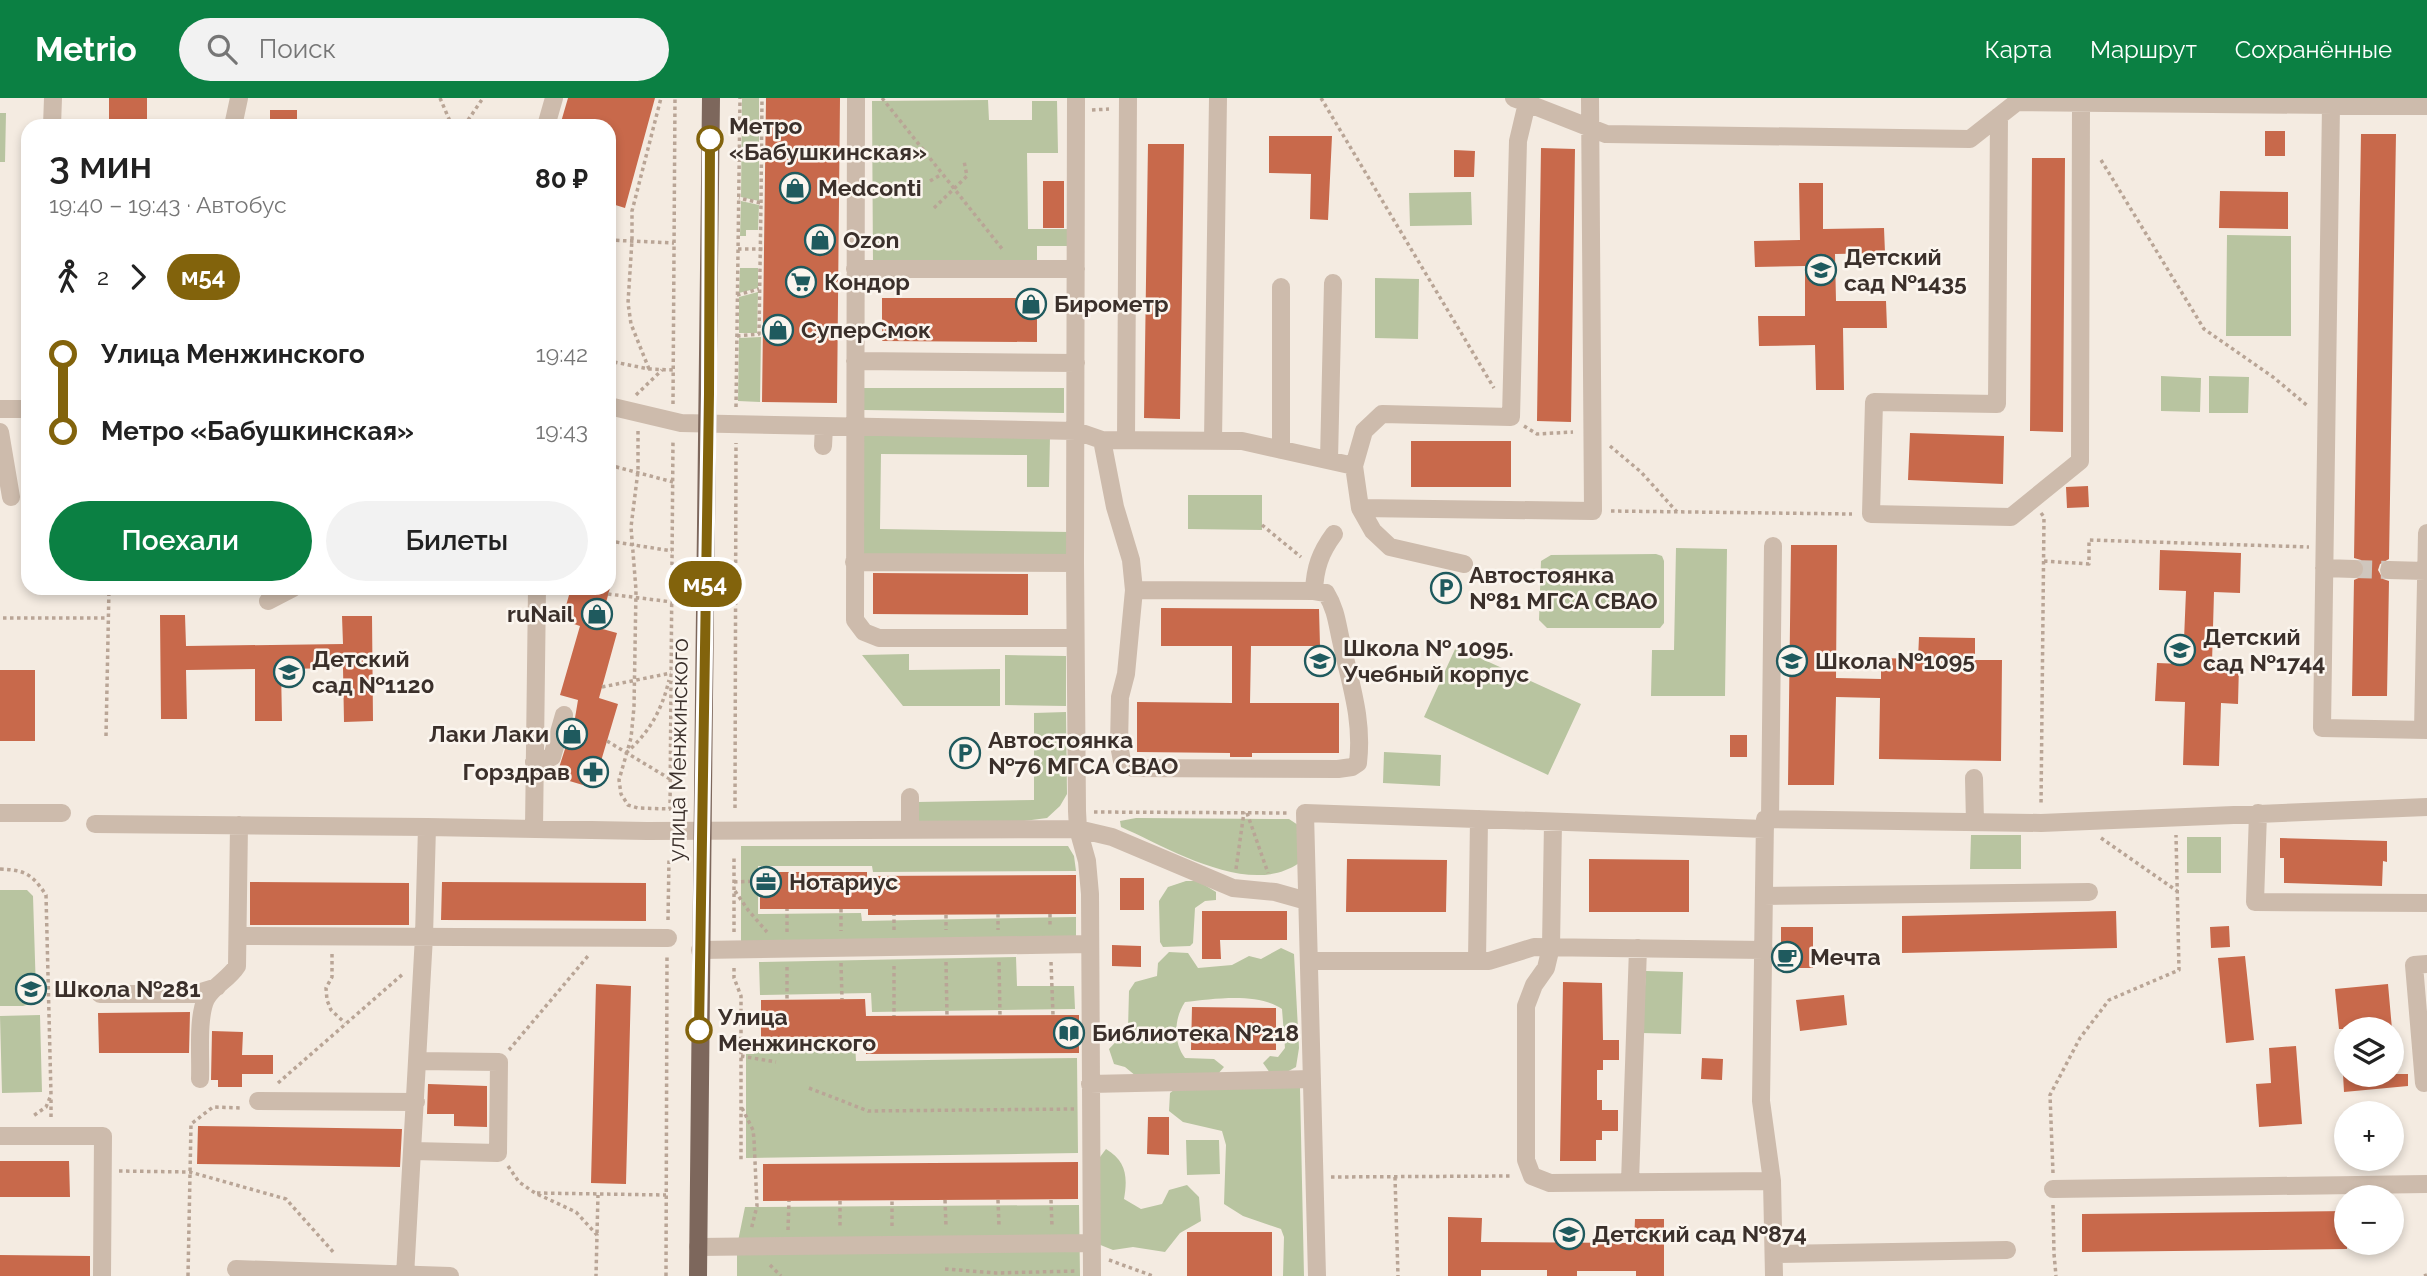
<!DOCTYPE html>
<html lang="ru">
<head>
<meta charset="utf-8">
<style>
  :root { --surface:#fff; --page:#f2f2f2; --text:#222; --muted:#767676; --accent:#0b8043 }
  body { margin:0; font-family:Raleway,sans-serif; background:var(--page); color:var(--text); height:100vh; display:flex; flex-direction:column; font-size:26px; white-space:nowrap }
  * { box-sizing:border-box; margin:0 }
  p { font-size:23px; color:var(--muted) }
  .icon { flex:none; width:38px; height:38px; fill:none; stroke:currentColor; stroke-width:2; stroke-linecap:round; stroke-linejoin:round }
  .map { position:relative; flex:1; overflow:hidden }
  .drawer { position:absolute; left:21px; top:21px; width:595px; height:476px; display:flex; flex-direction:column; background:var(--surface); border-radius:21px; box-shadow:0 4px 10px #0003 }
  .drawer>* { flex:none }
  .badge { padding:0 14px; border-radius:23px; font-size:24px; line-height:46px }
  .fabs { position:absolute; left:2334px; top:919px; display:grid; gap:14px }
  .fabs a { display:grid; place-items:center; width:70px; height:70px; border-radius:50%; background:var(--surface); box-shadow:0 4px 10px #0003; font-size:35px }
  .map>.badge { position:absolute; translate:-50% -50%; box-shadow:0 0 0 4px #fff }
  .legs { display:flex; align-items:center; gap:10px; height:77px; padding:0 28px; font-size:23px }
  .legs p { margin-inline-start:auto }
  .summary { display:flex; align-items:center; justify-content:space-between; height:119px; padding:0 28px }
  h1 { font-size:38px; font-weight:600; line-height:52px }
  .action { display:flex; gap:14px; margin-top:auto; padding:14px 28px }
  .action a { flex:1; height:80px; border-radius:42px; background:var(--accent); color:#fff; font-size:28px; font-weight:600; line-height:80px; text-align:center }
  .action a+a { background:var(--page); color:var(--text) }
  ul { padding:0 28px; list-style:none }
  li { display:flex; align-items:center; gap:24px; height:77px; font-size:26px }
  li i { display:grid; place-items:center; width:10px; height:100%; margin:0 9px; background:currentColor }
  li i::after { content:''; width:18px; height:18px; margin:-9px; border:5px solid; border-radius:50%; background:var(--surface) }
  li p { margin-inline-start:auto }
  li:first-child i { background:linear-gradient(#0000 50%,currentColor 0) }
  li:last-child i { background:linear-gradient(currentColor 50%,#0000 0) }
  header { display:flex; align-items:center; gap:42px; box-sizing:border-box; height:98px; padding:0 35px; background:var(--accent); color:#fff }
  header strong { font-size:33px }
  nav { display:flex; gap:38px; margin-inline-start:auto; font-size:24px }
  .search { width:490px; height:63px; background:var(--page); display:flex; align-items:center; gap:18px; box-sizing:border-box; padding:0 24px; border-radius:38px; color:var(--muted); font-size:26px }
  .map>svg:first-child { display:block }
</style>
</head>
<body>
<header>
<strong>Metrio</strong>
<div class="search"><svg class="icon" aria-label="search" viewBox="0 0 24 24"><circle cx="10" cy="10" r="6"/><path d="M15 15l6 6"/></svg>Поиск</div>
<nav><a>Карта</a><a>Маршрут</a><a>Сохранённые</a></nav>
</header>
<div class="map">
<svg width="2427" height="1178" viewBox="0 0 2427 1178">
  <rect width="100%" height="100%" fill="#f4ebe1"/>
  <path fill="#b8c4a0" d="M742 0H759V103L741 99Z
    M988 2 989 22H1032V3H1057L1058 55H1027L1028 131H1068V148H1037V165L873 166 872 3Z
    M0 15H6L5 64H0Z
    M1471 94 1472 127 1410 128 1409 95Z
    M741 103 759 107 758 132H746V138H740Z
    M2227 137 2291 138V238H2226Z
    M740 170H758V190L739 195Z
    M1375 180 1419 181 1418 241 1375 240Z
    M758 194 757 235H739V199Z
    M761 239 760 304 738 303 739 240Z
    M2161 278 2201 280 2200 314 2161 313Z
    M2209 278 2249 279 2248 315H2209Z
    M864 290H1064V315L864 312Z
    M860 335 1050 338 1049 389H1027V357L881 356 880 431 1071 434V461L859 459Z
    M1188 397H1262V432L1188 431Z
    M1676 450 1727 451 1725 598H1651L1652 552H1674Z
    M1656 456 1662 458 1664 463V525L1660 530H1547L1539 522 1541 463 1551 457Z
    M1456 549 1581 606 1548 677 1424 619Z
    M909 556V572L1000 571V608H903L862 557Z
    M1005 557 1066 558V608L1005 607Z
    M1066 614 1067 696 1060 708 1047 720 1024 723 917 725V704L1034 702V615Z
    M1384 654 1441 657 1440 688 1383 685Z
    M1136 720 1289 721 1298 727 1299 765C1249 800 1169 750 1121 729L1120 723Z
    M1971 737H2021V771H1970Z
    M2187 739H2221V775H2187Z
    M741 748H1068L1074 758 1076 773 873 774 872 768H758V816L861 815 862 823 1076 819V840L741 847Z
    M1186 783H1198L1216 794V802L1205 803 1195 810 1193 845 1190 848 1163 849 1160 844 1159 803 1168 789Z
    M0 792H27L33 798 36 894 33 905 23 908H0Z
    M1281 850 1294 856 1299 950 1296 969 1283 976 1270 975 1263 965 1270 958 1278 959 1285 950 1282 911C1258 894 1213 901 1185 904 1174 920 1173 944 1185 960L1214 961 1224 969 1217 977 1136 978 1125 969 1114 966 1109 951 1128 931 1129 893 1135 884 1157 878 1158 865 1169 854 1188 855 1198 870 1232 867 1249 858 1261 861Z
    M1016 859 1017 888H1074L1075 911 872 914 871 895 760 897 759 864Z
    M1646 873 1683 874 1681 936 1642 935Z
    M40 917 42 994 2 995 0 918Z
    M855 944 856 963 1077 960 1078 1055 746 1060V956H754L755 945Z
    M1297 987 1300 990 1304 1178H1283L1284 1139 1281 1131 1243 1118 1224 1106 1226 1047 1222 1033 1183 1024 1169 1013 1170 995 1179 988Z
    M1186 1042H1219L1220 1076 1187 1077Z
    M1106 1051C1126 1063 1128 1078 1124 1101L1141 1111 1162 1106 1169 1092 1187 1087 1199 1099 1201 1123 1180 1135 1165 1154 1133 1149 1113 1152 1098 1146 1097 1063Z
    M1079 1107 1080 1178H737V1148L745 1109Z"/>
  <path fill="#c8694b" d="M109 0H147V28H109Z
    M568 0H655L625 110 609 105V28H576L561 24Z
    M766 0H840L837 305 762 304Z
    M270 12H297V28H270Z
    M2265 33H2285V58H2265Z
    M2361 36H2396L2389 461 2380 466 2378 472 2383 481 2389 483 2387 598H2352L2354 482 2363 478 2365 471 2361 462 2354 460Z
    M1269 38H1332L1328 122 1310 121 1311 76 1269 75Z
    M1148 46H1184L1180 321 1144 320Z
    M1541 50 1575 51 1571 324 1537 323Z
    M1454 52 1475 53 1474 79H1454Z
    M2032 60H2065L2063 334 2030 333Z
    M1043 83H1064V130H1043Z
    M1799 85H1823V131L1884 130 1885 155 1835 156 1836 203H1886L1887 230H1843L1844 292H1816L1815 247 1759 248 1758 218H1805V168L1755 169 1754 143 1800 142Z
    M2220 93 2288 94V131L2219 130Z
    M882 200H1037V244L882 243Z
    M1910 335 2004 338 2003 386 1908 382Z
    M1411 343H1511V389H1411Z
    M2088 388 2089 409 2067 410 2066 389Z
    M1791 447H1837L1836 580 1881 581V560L1918 561 1919 539 1975 540V562H2002L2001 663 1879 661 1880 600 1836 599 1834 687H1788Z
    M2160 452 2241 455 2240 495 2214 494 2212 565 2239 566 2238 606 2221 605 2219 668 2183 667 2185 604 2155 603 2157 565 2183 566 2186 493 2159 492Z
    M873 475 1028 476V517L873 516Z
    M571 490H610L599 530 617 535 599 600 618 606 593 690 556 679 575 620 578 602 560 597 580 528 562 522Z
    M1161 510 1319 511 1320 548H1251L1250 605H1339V655H1252V659H1230V655L1137 654V604L1232 605V548H1161Z
    M160 517H185L186 548 343 546 342 518H372L373 623 344 624 343 570 281 571 282 623H255V571L186 572 187 621H161Z
    M0 572H35V643H0Z
    M1730 637H1747V659H1730Z
    M2280 740 2387 743V764L2383 763 2382 788 2284 785V760H2280Z
    M1347 761 1447 762 1446 814H1346Z
    M1589 761 1689 762V814H1589Z
    M760 774H867V778L1076 777V816L868 817V811H760Z
    M1120 780H1144V812H1120Z
    M250 784 409 785V827H250Z
    M442 784 646 785V823L441 822Z
    M1202 813H1287V842H1220L1221 861H1202Z
    M2116 813 2117 850 1902 855V818Z
    M2229 828 2230 849 2211 850 2210 829Z
    M1781 829H1813V870H1781Z
    M1112 847 1141 848V869L1112 868Z
    M2245 858 2254 942 2226 945 2218 860Z
    M1563 884 1602 885 1603 942H1619V962H1603V972H1597V1002H1602V1012H1618V1033H1602V1042H1596V1063H1560Z
    M596 886 631 888 626 1086 591 1085Z
    M2388 886 2392 931H2339L2335 891Z
    M1844 897 1847 927 1800 933 1796 902Z
    M865 901 866 918 1079 917V955L866 956V939H761V902Z
    M1192 909 1276 910V952H1191Z
    M190 914 189 955H99L98 915Z
    M212 933 243 934 242 957H273V976H242V989H218V982H211Z
    M2296 948 2302 1026 2259 1029 2256 986 2271 985 2269 950Z
    M1702 960 1723 961 1722 982 1701 981Z
    M2343 976H2408V988L2344 994Z
    M428 986 487 988V1029L454 1028V1016H427Z
    M1148 1019H1169V1057L1147 1056Z
    M198 1028 402 1031 400 1069 197 1066Z
    M0 1063H69L70 1099H0Z
    M1078 1064V1101L763 1103V1066Z
    M2347 1113V1151L2082 1154V1116Z
    M1448 1119 1482 1120 1481 1144 1634 1145 1635 1121H1664V1178H1636V1173H1577V1178H1547V1172H1481V1178H1448Z
    M1187 1134H1272V1178H1187Z
    M0 1157 90 1158V1178H0Z"/>
  <g fill="none" stroke-linecap="round" stroke-linejoin="round">
    <path stroke="#cfc6bd" stroke-width="18" stroke-dasharray="18 9" stroke-linecap="butt" d="M2354 471 2389 472"/>
    <path stroke="#b9a596" stroke-width="3.5" stroke-dasharray="3.5 3.5" stroke-linecap="butt" d="M440 0 452 28
      M882 0 1003 152
      M1321 0 1494 290
      M1092 12 1109 11
      M464 28 483 0
      M2101 62 2204 231 2273 279 2309 309
      M930 83 942 76
      M761 105 762 0
      M934 110 967 78 964 63
      M609 142 674 145
      M738 151H764
      M737 197 759 191
      M737 238 759 236 761 105 739 100
      M614 264 649 271 674 272
      M649 271 631 226 628 205 632 142V113L661 0
      M636 297 662 272
      M673 306 675 0
      M736 309 740 0
      M1524 328 1537 336 1573 334
      M638 333V373L631 429 636 492 634 609 631 640 619 682 621 696 628 707 638 710 670 711 673 342
      M1610 348 1641 374 1677 414
      M609 367 673 384
      M1611 413 1852 416
      M2041 415 2044 419 2041 708
      M1262 427 1301 459
      M609 443 672 453
      M2044 463 2089 466V442L2309 449
      M608 496 672 504
      M3 520H108
      M602 589 671 575
      M106 638 109 490
      M607 643 670 681
      M626 655C649 635 662 612 669 582
      M735 710 736 345
      M1094 714 1289 715
      M1247 715 1268 775
      M2101 740 2177 793
      M0 771C25 772 32 776 46 797L51 997 46 1009 33 1018
      M1236 771 1244 714
      M734 784 760 783
      M735 793 748 812 767 834
      M841 811V833
      M998 816V832
      M1050 816V828
      M946 817V832
      M668 822 669 760
      M894 832V817
      M734 834V759
      M787 834V811
      M332 856V879L326 890 327 902 331 912 345 925
      M946 864 947 918
      M999 864 1000 918
      M1051 864 1053 917
      M841 865 842 901
      M894 868V918
      M787 869V902
      M734 870V880L741 898V1062
      M509 952 588 858
      M741 958 776 964
      M278 985 404 875
      M809 990 868 1013 1074 1011
      M742 1010 753 1032 754 1041 757 1108 751 1132
      M51 1019V999
      M508 1068 519 1084 535 1095 576 1114 597 1137 596 1178
      M119 1073 190 1074 286 1101 335 1156
      M2053 1075 2050 997 2080 940 2109 902 2179 872 2176 737
      M1331 1079 1513 1078
      M1395 1079 1398 1178
      M537 1095 666 1097
      M945 1102 946 1128
      M998 1102 999 1128
      M1051 1102 1052 1128
      M840 1103V1129
      M2053 1107 2054 1156 2056 1178
      M892 1128V1103
      M788 1132 789 1103
      M597 1135 598 1097
      M1109 1162 1153 1178
      M770 1167 781 1178
      M945 1171 996 1175 1076 1173
      M188 1178 191 1026 213 1009 241 1010
      M666 1178 667 858
      M2424 1178 2427 1177"/>
    <path stroke="#cdbbac" stroke-width="18" d="M856 0 855 522 864 534 879 540H1075
      M1076 0 1075 465 1077 713 1078 731 1087 763 1090 796 1092 1178
      M1514 0 1606 36 1970 41 2017 4 2427 8
      M2331 7 2322 630 2427 632
      M1999 18 1997 306 1874 304 1871 416 2011 419 2080 363 2081 5
      M52 28 53 0
      M233 28 239 0
      M546 28 554 0
      M855 171H1076
      M855 263 1076 265
      M609 308 681 325 1076 333 1102 342 1242 343 1354 368 1360 410 1593 413 1590 0
      M0 311H28
      M0 334 11 399
      M1102 342 1115 409 1131 462 1134 492 1126 576 1120 599 1119 647 1122 663 1133 670 1338 671 1352 669 1358 665C1363 622 1351 588 1342 547 1337 527 1337 513 1326 495L1314 493 1134 492
      M1126 342 1128 0
      M1213 343 1218 0
      M823 348 824 329
      M1281 352V189
      M1329 362 1333 185
      M1354 368 1364 333 1382 316 1511 319 1518 43 1527 5
      M1360 410 1373 433 1390 449 1464 466
      M854 464 1075 465
      M2324 470 2354 471
      M2389 472 2426 473
      M1314 493C1315 470 1320 455 1334 436
      M268 503 293 490
      M2423 632 2427 435
      M534 664 552 659 564 617
      M1974 680 1975 724
      M910 699V730
      M0 715H62
      M2258 715 2255 804 2427 805
      M1770 722 1773 448
      M1553 724 1551 849 1546 870 1534 887 1526 908V1062L1532 1078 1550 1085 1772 1083
      M95 726 427 729 424 838 405 1178
      M427 729 647 733 1078 731 1112 739 1233 790 1275 794 1307 803
      M534 731 537 490
      M1764 798 2089 794
      M238 838 668 840
      M700 852 1090 846
      M1309 863H1489L1534 849 1764 852
      M1477 863 1479 721
      M100 896H194L217 889
      M200 981C201 960 197 920 206 901 213 888 229 881 237 868L239 727
      M2424 985 2414 867 2427 866
      M1090 986 1312 981
      M258 1003 416 1004
      M0 1038H103L102 1178
      M413 1053 498 1055 499 964 418 963
      M1630 1084 1638 850
      M2053 1091 2427 1086
      M698 1149 1092 1145
      M1775 1156 2007 1152
      M236 1171 450 1178
      M1317 1178 1305 715 1765 731
      M1774 1178 1772 1083 1761 1003 1765 721 2041 725 2427 709"/>
    <path stroke="#7d675c" stroke-width="18" d="M698 1178C700 785 708 393 711 0"/>
  </g>
  <g fill="none" stroke-linecap="round" stroke-linejoin="round">
    <g stroke="#fff" stroke-width="16">
      <path id="line-1" d="M699 932 709 296 710 41"/>
    </g>
    <use href="#line-1" stroke="#82630c" stroke-width="10"/>
  </g>
  <defs>
    <g id="shop-ring" transform="scale(1.575)"><circle r="9.5" fill="#fbf5ee" stroke="#1f5a5e" stroke-width="1.5"/><path d="M-5-2.5h2.3a2.7 3.5 0 0 1 5.4 0H5L5.5 6h-11ZM-1.5-2.5h3a1.5 2.3 0 0 0-3 0Z" fill="#1f5a5e"/></g>
    <g id="school-ring" transform="scale(1.575)"><circle r="9.5" fill="#fbf5ee" stroke="#1f5a5e" stroke-width="1.5"/><path d="M0-5L7-2L0 1L-7-2ZM-4 1L0 2.5L4 1V4Q0 6-4 4Z" fill="#1f5a5e"/></g>
    <g id="supermarket-ring" transform="scale(1.575)"><circle r="9.5" fill="#fbf5ee" stroke="#1f5a5e" stroke-width="1.5"/><path d="M-6-5.5h2.5l.6 2H6L4.5 2H-2.5L-4.4-4H-6ZM-1.5 3.2a1.3 1.3 0 1 0 .1 0ZM3 3.2a1.3 1.3 0 1 0 .1 0Z" fill="#1f5a5e"/></g>
    <g id="parking-ring" transform="scale(1.575)"><circle r="9.5" fill="#fbf5ee" stroke="#1f5a5e" stroke-width="1.5"/><path d="M-3.5-5.5H1a3.5 3.5 0 0 1 0 7H-1V5.5H-3.5ZM-1-3.4V-.6H.8a1.4 1.4 0 0 0 0-2.8Z" fill="#1f5a5e"/></g>
    <g id="pharmacy-ring" transform="scale(1.575)"><circle r="9.5" fill="#fbf5ee" stroke="#1f5a5e" stroke-width="1.5"/><path d="M-2-6h4v4h4v4h-4v4h-4v-4h-4v-4h4Z" fill="#1f5a5e"/></g>
    <g id="office-ring" transform="scale(1.575)"><circle r="9.5" fill="#fbf5ee" stroke="#1f5a5e" stroke-width="1.5"/><path d="M-6-3h4V-5.5h4V-3h4V5H-6ZM-1-4.5V-3h2v-1.5ZM-6 0V1H6V0Z" fill="#1f5a5e"/></g>
    <g id="cafe-ring" transform="scale(1.575)"><circle r="9.5" fill="#fbf5ee" stroke="#1f5a5e" stroke-width="1.5"/><path d="M-5.5-4.5H6V0H3Q3 3.5 0 3.5H-2.5Q-5.5 3.5-5.5 0ZM3-3.2v2h1.7v-2ZM-6 4.5H4V6H-6Z" fill="#1f5a5e"/></g>
    <g id="library-ring" transform="scale(1.575)"><circle r="9.5" fill="#fbf5ee" stroke="#1f5a5e" stroke-width="1.5"/><path d="M-6-4Q-3-5.5-.7-3.5V5Q-3 3-6 4ZM6-4Q3-5.5 .7-3.5V5Q3 3 6 4Z" fill="#1f5a5e"/></g>
  </defs>
  <g fill-rule="evenodd">
    <use href="#shop-ring" x="795" y="90"/>
    <use href="#shop-ring" x="820" y="142"/>
    <use href="#school-ring" x="1821" y="172"/>
    <use href="#supermarket-ring" x="801" y="184"/>
    <use href="#shop-ring" x="1031" y="206"/>
    <use href="#shop-ring" x="778" y="232"/>
    <use href="#parking-ring" x="1446" y="490"/>
    <use href="#shop-ring" x="597" y="516"/>
    <use href="#school-ring" x="2180" y="552"/>
    <use href="#school-ring" x="1320" y="563"/>
    <use href="#school-ring" x="1792" y="563"/>
    <use href="#school-ring" x="289" y="574"/>
    <use href="#shop-ring" x="572" y="636"/>
    <use href="#parking-ring" x="965" y="655"/>
    <use href="#pharmacy-ring" x="593" y="674"/>
    <use href="#office-ring" x="766" y="784"/>
    <use href="#cafe-ring" x="1787" y="859"/>
    <use href="#school-ring" x="31" y="891"/>
    <use href="#library-ring" x="1069" y="935"/>
    <use href="#school-ring" x="1569" y="1136"/>
  </g>
  <g fill="#fff" stroke="#82630c" stroke-width="3.5">
    <circle cx="710" cy="41" r="12"/>
    <circle cx="699" cy="932" r="12"/>
  </g>
  <g text-anchor="middle" stroke-width="5" stroke-linejoin="round" paint-order="stroke">
    <g font-size="23" font-weight="bold" fill="#3b302b" stroke="#fbf5ee" text-anchor="start">
      <text x="729" y="36">Метро<tspan x="729" dy="26">«Бабушкинская»</tspan></text>
      <text x="718" y="927">Улица<tspan x="718" dy="26">Менжинского</tspan></text>
    </g>
    <g font-size="23" font-weight="bold" fill="#3b302b" stroke="#fbf5ee" text-anchor="start">
      <text x="818" y="98">Medconti</text>
      <text x="843" y="150">Ozon</text>
      <text x="1844" y="167">Детский<tspan x="1844" dy="26">сад №1435</tspan></text>
      <text x="824" y="192">Кондор</text>
      <text x="1054" y="214">Бирометр</text>
      <text x="801" y="240">СуперСмок</text>
      <text x="1469" y="485">Автостоянка<tspan x="1469" dy="26">№81 МГСА СВАО</tspan></text>
      <text x="574" y="524" text-anchor="end">ruNail</text>
      <text x="2203" y="547">Детский<tspan x="2203" dy="26">сад №1744</tspan></text>
      <text x="1343" y="558">Школа № 1095.<tspan x="1343" dy="26">Учебный корпус</tspan></text>
      <text x="312" y="569">Детский<tspan x="312" dy="26">сад №1120</tspan></text>
      <text x="1815" y="571">Школа №1095</text>
      <text x="549" y="644" text-anchor="end">Лаки Лаки</text>
      <text x="988" y="650">Автостоянка<tspan x="988" dy="26">№76 МГСА СВАО</tspan></text>
      <text x="570" y="682" text-anchor="end">Горздрав</text>
      <text x="789" y="792">Нотариус</text>
      <text x="1810" y="867">Мечта</text>
      <text x="54" y="899">Школа №281</text>
      <text x="1092" y="943">Библиотека №218</text>
      <text x="1592" y="1144">Детский сад №874</text>
    </g>
    <g font-size="23" fill="#3b302b" stroke="#fbf5ee">
      <text transform="translate(678 652) rotate(-89)" y="8">улица Менжинского</text>
    </g>
  </g>
</svg>
<div class="fabs">
<a><svg class="icon" aria-label="layers" viewBox="0 0 24 24"><path d="M12 4l9 5-9 5-9-5zM3 14l9 5 9-5"/></svg></a>
<a>+</a>
<a>−</a>
</div>
<b class="badge" style="left:705px;top:486px;background:#82630c;color:#fff">м54</b>
<section class="drawer">
<div class="summary"><div><h1>3 мин</h1><p>19:40 – 19:43 · Автобус</p></div><b>80 ₽</b></div>
<div class="legs"><svg class="icon" aria-label="walk" viewBox="0 0 24 24"><circle cx="13" cy="4" r="2"/><path d="M13 8l-2 6 4 7M11 14l-3 7M7 12l3-4h3l4 4"/></svg>2<svg class="icon" aria-label="forward" viewBox="0 0 24 24"><path d="M9 5l7 7-7 7"/></svg><b class="badge" style="background:#82630c;color:#fff">м54</b></div>
<ul>
<li><i style="color:#82630c"></i><b>Улица Менжинского</b><p>19:42</p></li>
<li><i style="color:#82630c"></i><b>Метро «Бабушкинская»</b><p>19:43</p></li>
</ul>
<div class="action"><a>Поехали</a><a>Билеты</a></div>
</section>
</div>
</body>
</html>
